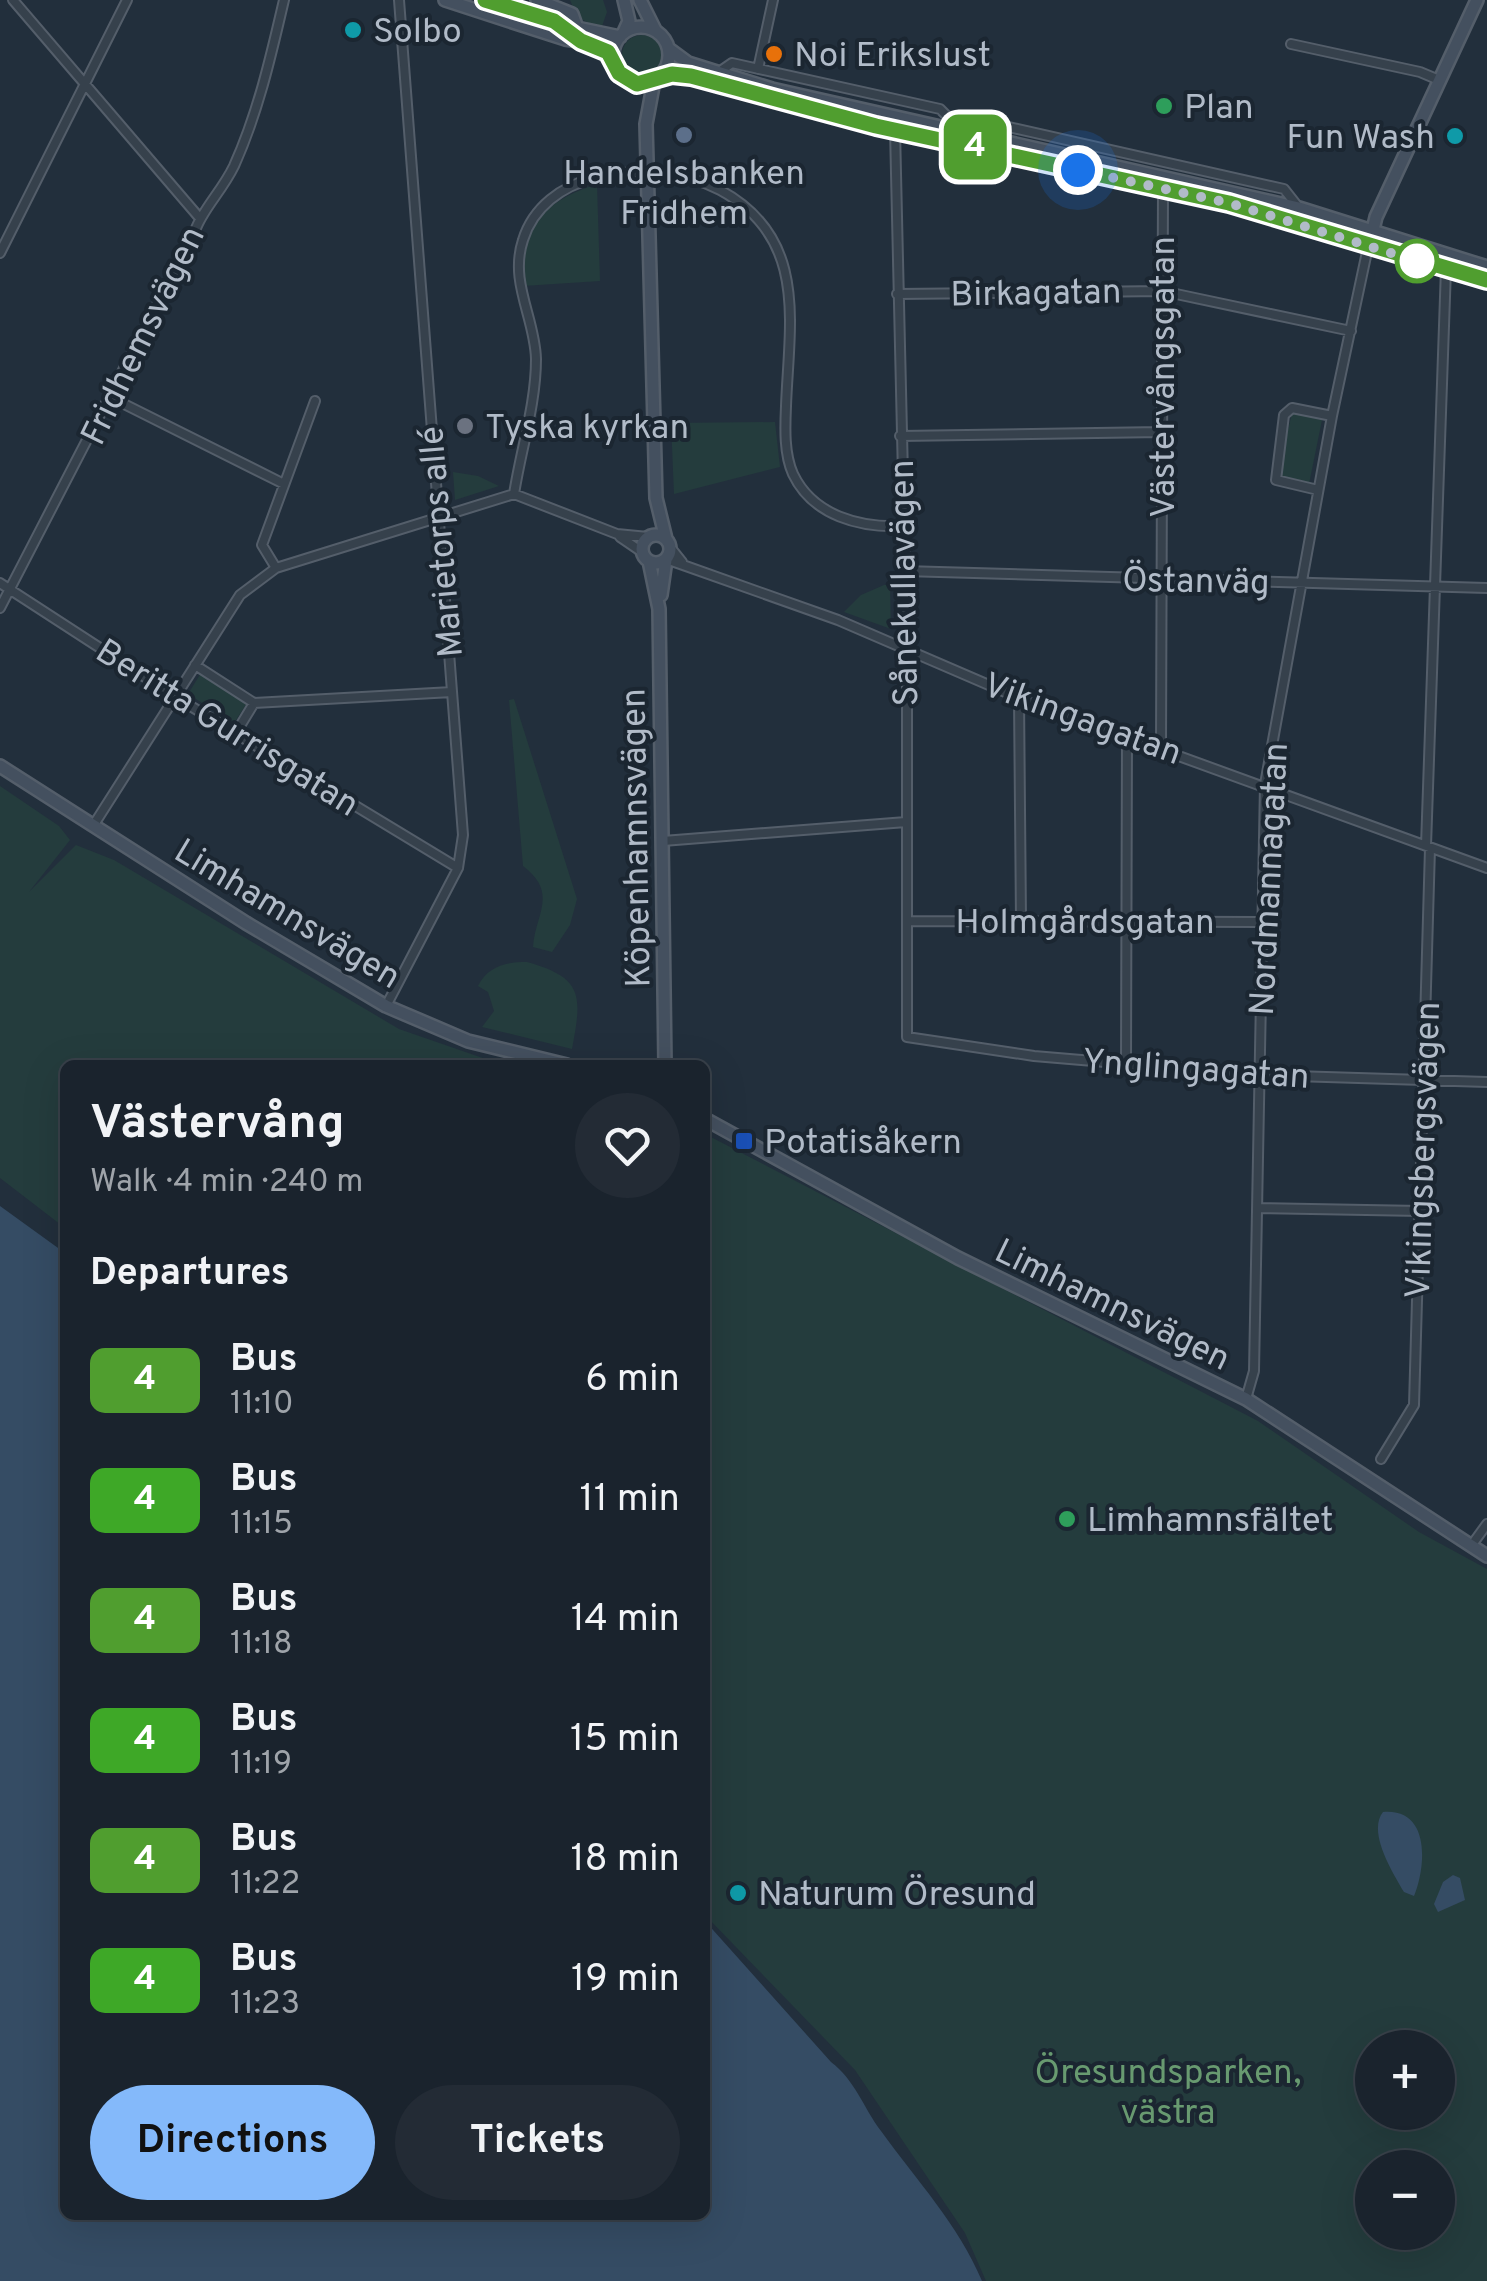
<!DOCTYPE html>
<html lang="en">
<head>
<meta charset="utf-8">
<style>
  :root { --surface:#1a232d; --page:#232b35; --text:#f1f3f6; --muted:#9fa4aa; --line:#384049; --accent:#84b9fa }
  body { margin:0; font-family:Overpass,sans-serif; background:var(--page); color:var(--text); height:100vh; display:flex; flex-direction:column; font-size:38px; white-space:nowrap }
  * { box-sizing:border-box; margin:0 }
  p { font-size:32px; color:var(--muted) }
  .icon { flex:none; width:55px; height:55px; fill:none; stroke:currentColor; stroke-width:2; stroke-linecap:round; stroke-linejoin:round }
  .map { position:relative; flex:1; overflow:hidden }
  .panel { position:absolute; left:60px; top:1060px; width:650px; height:1160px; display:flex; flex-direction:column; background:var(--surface); border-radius:15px; box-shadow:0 10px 40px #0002,0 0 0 2px var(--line) }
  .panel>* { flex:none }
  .badge { padding:0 20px; border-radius:15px; font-size:35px; line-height:65px }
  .tools { position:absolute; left:1355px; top:2030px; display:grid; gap:20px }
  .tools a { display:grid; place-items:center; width:100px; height:100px; border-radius:50%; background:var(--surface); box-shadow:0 10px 40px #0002,0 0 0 2px var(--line); font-size:50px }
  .you { position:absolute; width:50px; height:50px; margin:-25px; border:8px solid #fff; border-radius:50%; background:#1a73e8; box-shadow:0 0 0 15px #1a73e833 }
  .map>.badge { position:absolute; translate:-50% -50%; box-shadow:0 0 0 5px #fff }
  h2 { padding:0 30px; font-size:38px; line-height:90px }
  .round { display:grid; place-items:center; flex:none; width:105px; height:105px; border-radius:52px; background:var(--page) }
  .head { display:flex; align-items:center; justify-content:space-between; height:170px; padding:0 30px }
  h1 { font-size:48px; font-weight:700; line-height:75px }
  .action { display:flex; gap:20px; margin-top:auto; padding:20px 30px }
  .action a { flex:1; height:115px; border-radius:60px; background:var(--accent); color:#111; font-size:40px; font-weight:700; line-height:115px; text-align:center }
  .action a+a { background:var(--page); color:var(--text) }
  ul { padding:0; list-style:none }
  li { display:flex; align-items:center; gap:30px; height:120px; padding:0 30px }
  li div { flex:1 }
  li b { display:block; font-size:38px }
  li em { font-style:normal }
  li .badge { min-width:110px; font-weight:700; text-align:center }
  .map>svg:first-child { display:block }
</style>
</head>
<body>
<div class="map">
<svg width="1487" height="2281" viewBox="0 0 1487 2281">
  <rect width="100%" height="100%" fill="#222f3c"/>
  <path fill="#243c3d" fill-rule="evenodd" d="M570 0H603L607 12 601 29 577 17Z
    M622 55a20 20 0 1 1 40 0a20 20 0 1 1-40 0Z
    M597 184 600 281 523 286C521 227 542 202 597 184Z
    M1292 413 1322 420 1309 484 1279 478 1278 473Z
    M775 422 780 467 674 494 671 423Z
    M453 472 478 476 499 486 455 500Z
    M884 585H890L891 629 844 612 861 595Z
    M201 673 247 703 234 723 188 694Z
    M514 699 577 899 570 925 552 952 533 947C535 915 559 893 523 866L509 700Z
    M0 786 59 826 70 840 29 892 76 845 114 860 399 1029 503 1065H65V1228L0 1178Z
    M527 962C584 978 582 996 572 1049L482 1027 494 1011 488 992 478 986C488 966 506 962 527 962Z
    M705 1134 1258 1421 1419 1532 1487 1569V2281H986L965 2233 855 2070 705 1915ZM1372 2048H1438V2112H1372ZM1372 2168H1438V2232H1372Z"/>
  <path fill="#354c64" d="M0 1206 65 1253V2215H705V1921L831 2062C855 2080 863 2107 881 2131 917 2181 958 2224 982 2281H0Z
    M1383 1812C1431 1808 1426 1867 1414 1896L1404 1892C1393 1873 1367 1832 1383 1812Z
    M1453 1875 1460 1878 1465 1900 1438 1912 1434 1904 1443 1882Z"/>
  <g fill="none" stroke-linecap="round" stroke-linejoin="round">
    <g stroke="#545e6a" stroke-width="12">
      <path id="street" d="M13 0 198 216
        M1291 44 1420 72 1439 80
        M758 69 773 0
        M719 72 732 63 940 109 962 131
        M895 130 907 649V1037L1034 1056 1259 1075 1487 1082
        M975 135 991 123 1284 189 1299 208
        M0 253 127 0
        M897 294 1162 291 1351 331
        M112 398 284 484
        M900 436 1161 432
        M1318 490 1276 480 1284 415 1292 408 1332 416
        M514 494C521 449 536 404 536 359 535 318 509 282 523 240 533 207 562 186 594 178 633 168 684 171 720 190 809 238 789 324 786 406 785 428 784 454 793 474 813 516 860 528 903 526
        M620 537 642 552
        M670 547 682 562
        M666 559 838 620 1019 698 1487 868
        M276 568 262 545 315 401
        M904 571 1487 588
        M0 583 174 696 458 868
        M0 608 195 231C202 210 222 191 234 166 258 113 271 56 284 0
        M195 665 254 703 452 692
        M1019 698 1021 921
        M237 731 254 703
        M1161 747 1163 188
        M93 826 240 595 276 568 514 494 617 534 648 537
        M663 841 906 822
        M1426 846 1446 268
        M908 921 1262 922
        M386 1006 458 868 463 835 399 0
        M1126 1063 1127 735
        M1257 1208 1421 1211
        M1246 1399 1254 1371 1265 784 1332 416 1368 247
        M1381 1459 1414 1405 1430 848
        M1471 1546 1487 1524"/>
    </g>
    <g stroke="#545e6a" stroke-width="16">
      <path id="secondary" d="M445 0 565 39 592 43 614 62
        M537 0 572 14 577 28 620 37
        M640 0 655 30
        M613 55a28 28 0 1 1 56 0a28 28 0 1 1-56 0Z
        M624 32 629 21 624 0
        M669 49 688 63 772 89 1299 208 1487 267
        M658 78 691 76 876 126 1229 203 1487 280
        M654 81 646 124 656 498 666 539
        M1371 238 1376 217 1477 0
        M642 549a14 14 0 1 1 28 0a14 14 0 1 1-28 0Z
        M649 561 659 609 665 1065
        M661 595 666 560
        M0 766 246 923 386 1006 468 1041 567 1065
        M705 1119 958 1258 1246 1399 1487 1556"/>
    </g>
    <use href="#street" stroke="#36414c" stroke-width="8"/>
    <use href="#secondary" stroke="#44505f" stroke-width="11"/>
  </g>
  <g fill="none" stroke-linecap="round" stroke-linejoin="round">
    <g stroke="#fff" stroke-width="22">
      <path id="line" d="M485 0 554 21 581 41 608 52 619 73 637 84 672 74 691 76 876 126 1229 203 1487 280"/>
    </g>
    <use href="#line" stroke="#509e2f" stroke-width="15"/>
    <path stroke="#b1bbc8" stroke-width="10" stroke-dasharray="0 18" d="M1078 170 1229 203 1417 261"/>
  </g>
  <g fill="#0f9aa8" stroke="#1b2631" stroke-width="4">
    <circle cx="353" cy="30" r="10"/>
    <circle cx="1455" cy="136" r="10"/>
    <circle cx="738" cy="1893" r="10"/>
  </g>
  <circle fill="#e8710a" stroke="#1b2631" stroke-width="4" cx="774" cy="54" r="10"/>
  <g fill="#2e9e5b" stroke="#1b2631" stroke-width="4">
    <circle cx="1164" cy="106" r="10"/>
    <circle cx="1067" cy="1519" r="10"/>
  </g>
  <circle fill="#5c6f8a" stroke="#1b2631" stroke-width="4" cx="684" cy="135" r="10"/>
  <circle fill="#fff" stroke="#509e2f" stroke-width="5" cx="1417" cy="261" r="20"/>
  <circle fill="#6b7280" stroke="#1b2631" stroke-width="4" cx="465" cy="426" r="10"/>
  <rect fill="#1a4fb4" stroke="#1b2631" stroke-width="4" x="734" y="1131" width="20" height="20" rx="5"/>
  <g text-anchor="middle" stroke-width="8" stroke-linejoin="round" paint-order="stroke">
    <g font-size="35" fill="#b1bbc8" stroke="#1b2631" text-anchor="start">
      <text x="373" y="42">Solbo</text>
      <text x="794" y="66">Noi Erikslust</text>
      <text x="1184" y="118">Plan</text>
      <text x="1435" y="148" text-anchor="end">Fun Wash</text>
      <text x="684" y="184" text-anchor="middle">Handelsbanken<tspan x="684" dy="40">Fridhem</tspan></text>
      <text x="485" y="438">Tyska kyrkan</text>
      <text x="764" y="1153">Potatisåkern</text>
      <text x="1087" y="1531">Limhamnsfältet</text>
      <text x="758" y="1905">Naturum Öresund</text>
    </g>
    <g font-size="35" fill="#b1bbc8" stroke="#1b2631">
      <text transform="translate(1036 292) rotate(-1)" y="12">Birkagatan</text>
      <text transform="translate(142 335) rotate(-64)" y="12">Fridhemsvägen</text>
      <text transform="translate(1162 377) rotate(-90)" y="12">Västervångsgatan</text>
      <text transform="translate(440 542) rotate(-95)" y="12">Marietorps allé</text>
      <text transform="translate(1196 580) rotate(1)" y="12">Östanväg</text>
      <text transform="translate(903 583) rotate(-91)" y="12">Sånekullavägen</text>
      <text transform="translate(1083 718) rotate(20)" y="12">Vikingagatan</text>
      <text transform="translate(228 727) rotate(32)" y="12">Beritta Gurrisgatan</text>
      <text transform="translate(635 838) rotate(-91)" y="12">Köpenhamnsvägen</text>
      <text transform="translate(1268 879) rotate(-87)" y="12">Nordmannagatan</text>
      <text transform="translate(288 913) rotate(31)" y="12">Limhamnsvägen</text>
      <text x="1085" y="933">Holmgårdsgatan</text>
      <text transform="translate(1196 1068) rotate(4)" y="12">Ynglingagatan</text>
      <text transform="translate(1422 1150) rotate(-88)" y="12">Vikingsbergsvägen</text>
      <text transform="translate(1113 1304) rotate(26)" y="12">Limhamnsvägen</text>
    </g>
    <g font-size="35" fill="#689a70" stroke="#1b2631">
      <text x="1168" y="2083">Öresundsparken,<tspan x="1168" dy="40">västra</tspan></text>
    </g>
  </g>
</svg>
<div class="tools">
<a>+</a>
<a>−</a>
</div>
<div class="you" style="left:1078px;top:170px"></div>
<b class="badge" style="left:975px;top:147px;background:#509e2f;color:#fff">4</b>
<section class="panel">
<div class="head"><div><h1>Västervång</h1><p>Walk · 4 min · 240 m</p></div><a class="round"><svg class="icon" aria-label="heart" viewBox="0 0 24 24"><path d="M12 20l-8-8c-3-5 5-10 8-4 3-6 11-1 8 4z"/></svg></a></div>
<h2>Departures</h2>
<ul>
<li><span class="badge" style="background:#509e2f;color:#fff">4</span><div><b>Bus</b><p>11:10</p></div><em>6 min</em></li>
<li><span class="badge" style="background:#3ea827;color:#fff">4</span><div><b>Bus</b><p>11:15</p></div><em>11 min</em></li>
<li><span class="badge" style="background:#509e2f;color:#fff">4</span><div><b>Bus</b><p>11:18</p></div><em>14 min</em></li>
<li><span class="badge" style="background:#3ea827;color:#fff">4</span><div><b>Bus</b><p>11:19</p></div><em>15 min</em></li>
<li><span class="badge" style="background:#509e2f;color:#fff">4</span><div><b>Bus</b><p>11:22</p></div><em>18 min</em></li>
<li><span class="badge" style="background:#3ea827;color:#fff">4</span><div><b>Bus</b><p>11:23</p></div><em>19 min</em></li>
</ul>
<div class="action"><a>Directions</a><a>Tickets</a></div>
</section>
</div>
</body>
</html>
